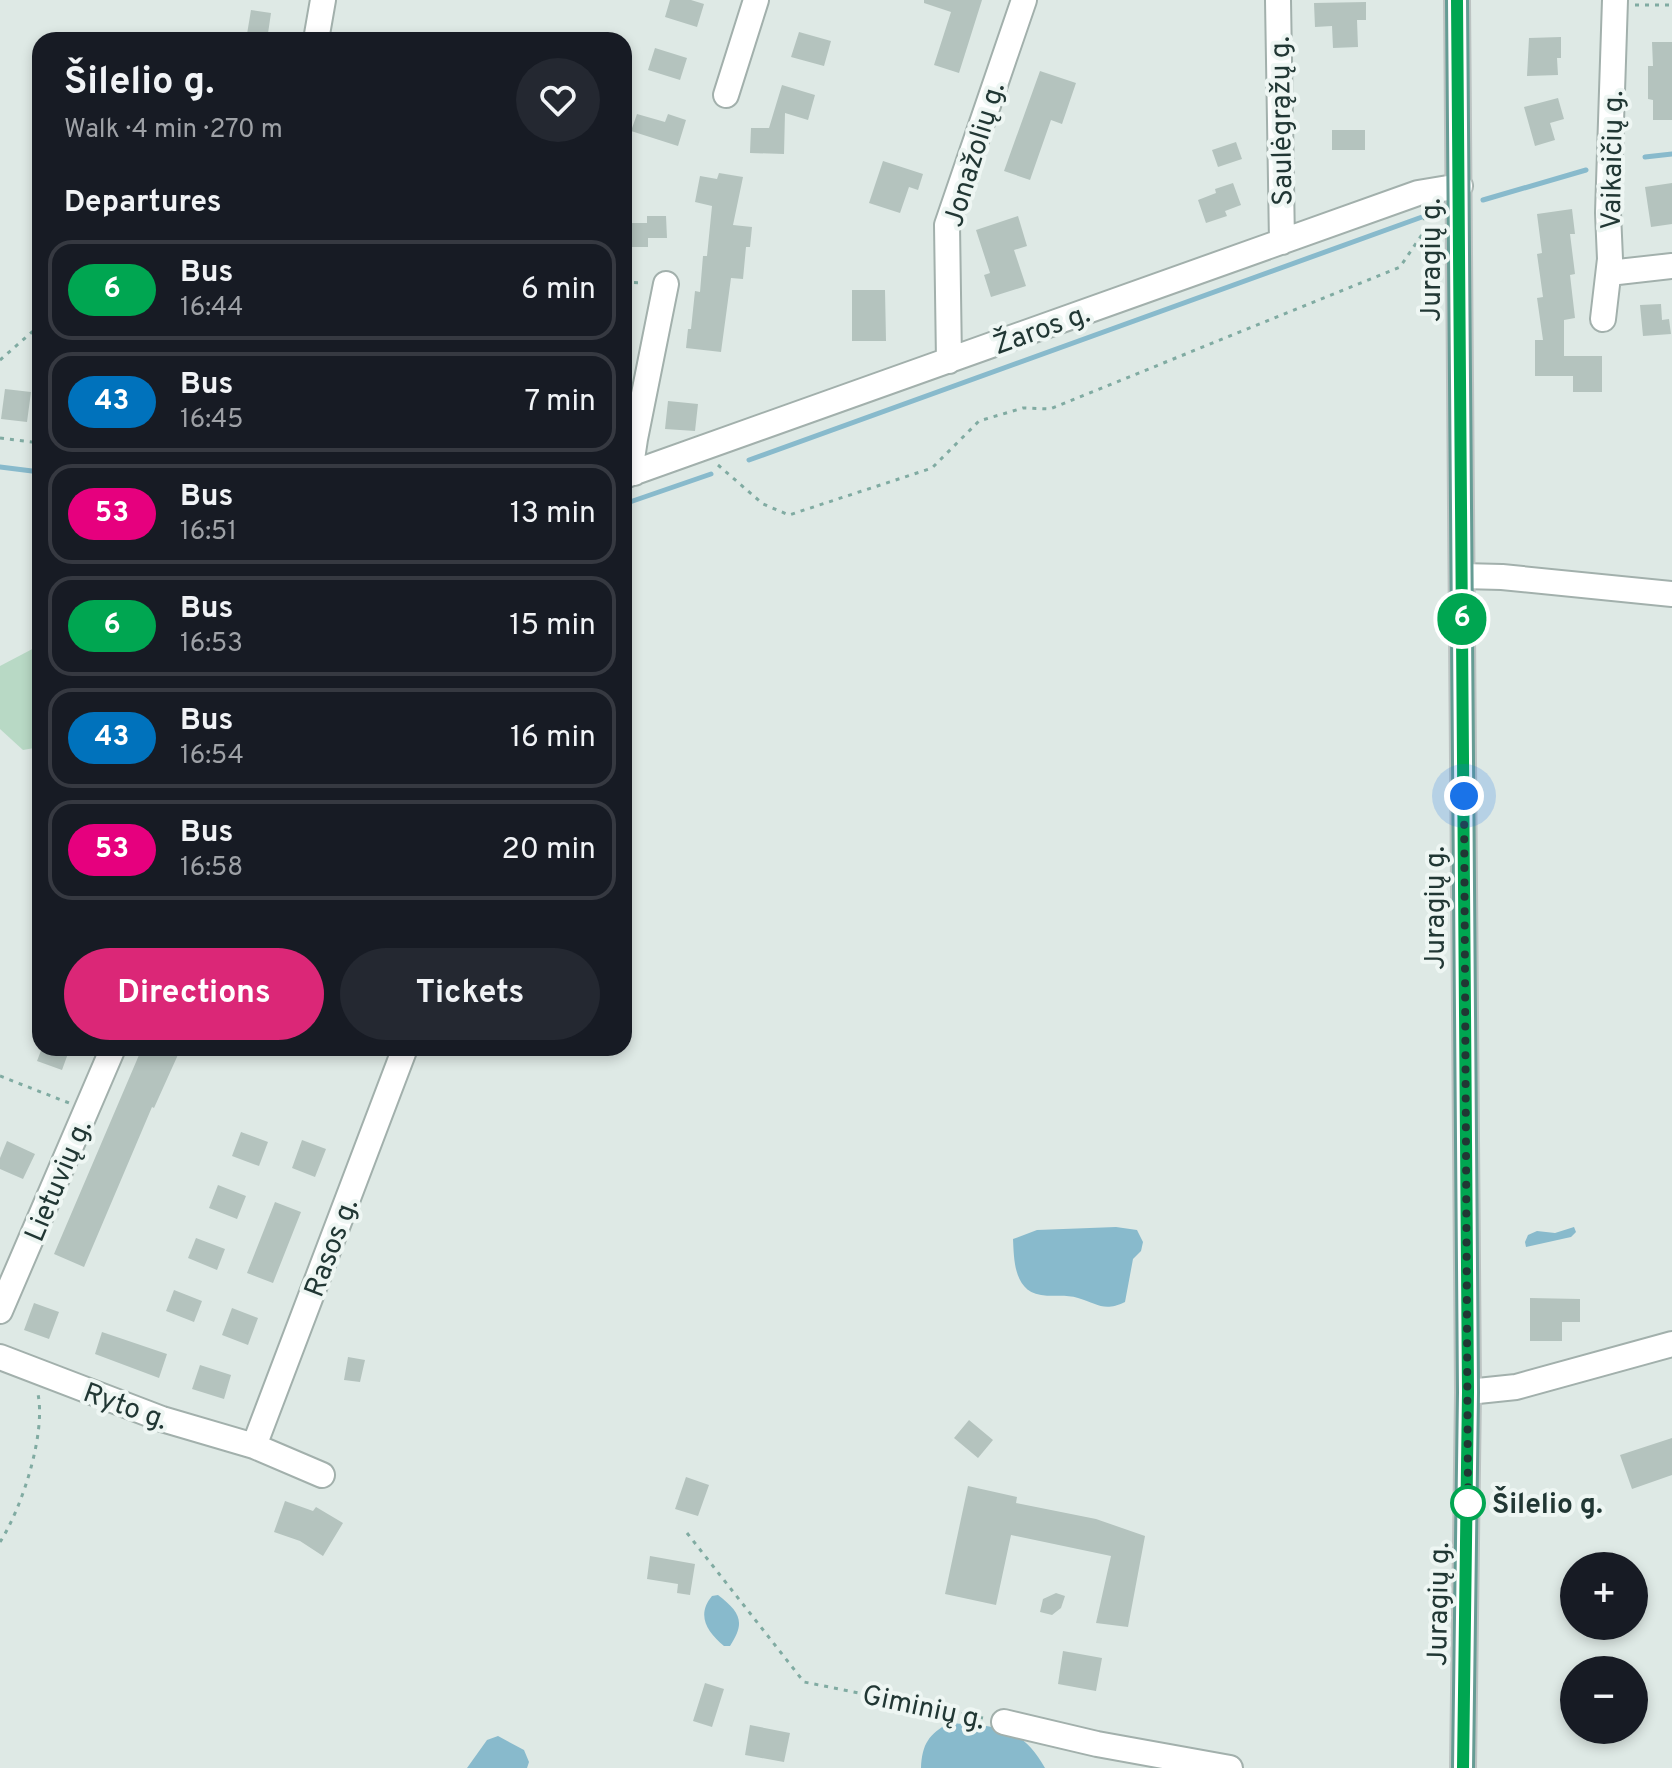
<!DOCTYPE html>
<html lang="en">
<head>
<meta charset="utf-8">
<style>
  :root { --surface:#171b24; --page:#242831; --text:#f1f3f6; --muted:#9ea1a6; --line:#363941; --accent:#db2777 }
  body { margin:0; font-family:Overpass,sans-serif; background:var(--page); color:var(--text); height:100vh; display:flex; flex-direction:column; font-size:30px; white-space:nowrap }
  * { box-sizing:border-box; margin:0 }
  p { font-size:26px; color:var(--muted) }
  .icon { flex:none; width:44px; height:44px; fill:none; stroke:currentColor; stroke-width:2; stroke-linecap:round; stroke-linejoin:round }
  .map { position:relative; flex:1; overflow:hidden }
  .drawer { position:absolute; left:32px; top:32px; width:600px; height:1024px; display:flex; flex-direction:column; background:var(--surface); border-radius:24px; box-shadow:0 4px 12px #0003 }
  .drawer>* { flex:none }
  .badge { padding:0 16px; border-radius:26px; font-size:28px; line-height:52px }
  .buttons { position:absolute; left:1560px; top:1552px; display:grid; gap:16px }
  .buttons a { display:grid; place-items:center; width:88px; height:88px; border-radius:50%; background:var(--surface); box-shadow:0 4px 12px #0003; font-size:40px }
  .you { position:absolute; width:40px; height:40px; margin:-20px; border:6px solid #fff; border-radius:50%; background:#1a73e8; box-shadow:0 0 0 12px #1a73e833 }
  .map>.badge { position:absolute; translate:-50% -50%; box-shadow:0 0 0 4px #fff }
  h2 { padding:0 32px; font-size:30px; line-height:72px }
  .round { display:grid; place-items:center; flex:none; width:84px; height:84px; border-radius:42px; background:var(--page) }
  .summary { display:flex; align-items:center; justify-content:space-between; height:136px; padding:0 32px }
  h1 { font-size:38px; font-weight:700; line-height:60px }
  .primary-button { display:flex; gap:16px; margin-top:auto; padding:16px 32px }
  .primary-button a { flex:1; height:92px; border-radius:48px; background:var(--accent); color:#fff; font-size:32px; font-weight:700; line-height:92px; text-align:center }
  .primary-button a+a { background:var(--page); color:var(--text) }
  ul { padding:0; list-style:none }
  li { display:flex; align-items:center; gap:24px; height:100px; margin:0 16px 12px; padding:0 16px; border:4px solid var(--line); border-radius:24px }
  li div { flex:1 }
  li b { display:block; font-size:30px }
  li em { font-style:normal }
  li .badge { min-width:88px; font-weight:700; text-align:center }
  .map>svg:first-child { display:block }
</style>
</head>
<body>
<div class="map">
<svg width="1672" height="1768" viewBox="0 0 1672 1768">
  <rect width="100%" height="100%" fill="#dee9e5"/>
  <path fill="#b8d9c5" d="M40 645V747L23 750 0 729V666Z"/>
  <path fill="#88bacc" d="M1116 1227 1137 1230 1143 1242 1141 1251 1133 1259 1125 1302C1104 1312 1098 1304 1078 1298 1066 1294 1053 1297 1041 1295 1014 1291 1014 1260 1013 1239L1037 1230Z
    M1574 1227 1576 1232 1571 1237 1526 1247 1525 1242 1528 1235 1537 1231 1555 1233Z
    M718 1595C740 1612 746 1622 730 1646H724C707 1632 696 1615 712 1596Z
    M949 1723C995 1726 1021 1725 1045 1768H921C922 1744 929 1734 949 1723Z
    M498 1736 524 1750 529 1762 527 1768H467L487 1740Z"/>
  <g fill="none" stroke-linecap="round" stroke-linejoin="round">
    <path stroke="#88bacc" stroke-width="5" d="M1645 157 1672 154
      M1483 200 1586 170
      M749 460 1422 217
      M0 467 40 472
      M624 504 711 474"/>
  </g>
  <path fill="#b4c3be" d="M670 0H691L704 4 697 27 665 17Z
    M924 0H982L959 73 934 65 951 12 924 3Z
    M1366 2V20H1357L1358 47 1333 48 1332 26 1315 27 1314 3Z
    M251 10 271 13 267 40H246Z
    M799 32 831 41 824 66 791 57Z
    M1561 37V58H1557L1558 75 1527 76 1529 38Z
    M1652 42H1672V120H1653V100L1648 99V66H1653Z
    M655 48 687 58 680 80 648 70Z
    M1040 71 1076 83 1062 124 1051 120 1030 180 1004 171Z
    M782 85 815 95 808 120 785 113 784 154 750 153 751 128H769Z
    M1558 98 1564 119 1550 123 1555 140 1535 146 1524 107Z
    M637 114 665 122 668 114 686 120 678 146 631 131Z
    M1332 130H1365V150H1332Z
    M1236 142 1242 159 1218 167 1212 150Z
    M883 161 923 174 918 190 909 187 900 213 869 203Z
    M719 173 743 177 733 225 752 227 750 247H746L743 279 731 278 721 352 686 348 688 329H691L695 291 700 292 703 256H707L712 206 695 202 700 176 717 179Z
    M1233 183 1241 205 1225 211 1227 216 1206 223 1198 200 1216 193 1215 189Z
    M1672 183V224L1651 227 1645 187Z
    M1572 209 1575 234H1570L1575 274 1570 275 1575 318 1564 320V356H1602V392H1573V376H1535V340H1543L1537 298 1543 297 1537 254 1542 253 1537 214Z
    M647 216H666L667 238H648V247H627V223H647Z
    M1018 216 1027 246 1014 250 1026 286 991 297 984 275 990 273 976 230Z
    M852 290H885L886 341H852Z
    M1661 304 1662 320 1669 319 1671 334 1643 336 1640 305Z
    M5 389 31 392 27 422 1 419Z
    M668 401 698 404 695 431 665 429Z
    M42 1048H70L62 1070 37 1061Z
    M142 1048H181L154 1108 152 1107 84 1267 54 1254Z
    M241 1132 268 1142 259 1166 232 1156Z
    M302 1140 326 1149 315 1177 292 1168Z
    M7 1141 35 1154 23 1179 0 1169V1158Z
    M218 1185 246 1196 237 1219 209 1208Z
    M275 1202 301 1212 273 1283 247 1273Z
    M196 1238 225 1249 217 1270 188 1258Z
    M174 1290 202 1301 194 1322 166 1311Z
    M1530 1298 1580 1299V1322H1562V1341H1530Z
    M34 1303 59 1312 49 1339 24 1330Z
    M232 1308 258 1318 248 1345 222 1335Z
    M102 1332 167 1354 159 1378 95 1354Z
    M348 1357 365 1360 360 1382 344 1380Z
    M200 1365 231 1375 224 1399 192 1389Z
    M969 1420 993 1440 978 1458 954 1438Z
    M1672 1438V1475L1632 1489 1620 1455Z
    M686 1477 709 1485 698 1516 675 1509Z
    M968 1486 1017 1497 1016 1503 1096 1519 1145 1536 1128 1627 1096 1623 1111 1556 1011 1535 996 1605 945 1594Z
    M285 1501 313 1511 316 1507 343 1523 323 1556 300 1541 274 1532Z
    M650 1556 695 1564 690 1595 677 1593 678 1584 647 1579Z
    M1056 1593 1065 1596 1061 1608 1052 1615 1040 1612 1043 1599Z
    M1063 1651 1102 1658 1096 1691 1058 1684Z
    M705 1683 724 1689 712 1727 693 1721Z
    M750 1725 790 1733 784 1762 745 1755Z"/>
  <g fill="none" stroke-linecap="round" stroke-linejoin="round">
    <g stroke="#a2b0ac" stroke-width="28">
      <path id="minor" d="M1278 0 1282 242
        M316 40 323 0
        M726 95 756 0
        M1609 273 1672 266
        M1603 319 1610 259 1608 213 1615 0
        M949 361 947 225 1024 0
        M634 473 632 459 635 439 666 284
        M624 476 1418 193 1460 186
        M1462 576 1502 577 1672 594
        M0 1311 113 1048
        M0 1357 162 1419 254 1446 322 1475
        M1468 1392 1516 1387 1672 1344
        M254 1446 405 1048
        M1004 1722 1097 1744 1230 1768"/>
    </g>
    <g stroke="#bcc3c2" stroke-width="28">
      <path id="major" d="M1457 0 1468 1392 1463 1768"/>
    </g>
    <path stroke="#80aba2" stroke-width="3" stroke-dasharray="4 6" stroke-linecap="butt" d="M1635 5H1672
      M624 282 644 283
      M0 360 40 325
      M0 438 40 443
      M718 465 763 504 789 515 932 468 979 421 1023 408 1050 409 1400 267 1425 230 1424 214
      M0 1076 69 1103
      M687 1533 804 1682 983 1718
      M0 1542C22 1508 46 1434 38 1394"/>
    <use href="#minor" stroke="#fff" stroke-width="24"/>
    <use href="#major" stroke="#659c94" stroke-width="24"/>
  </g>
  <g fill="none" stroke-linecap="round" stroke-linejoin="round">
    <g stroke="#fff" stroke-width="18">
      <path id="line" d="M1457 0 1468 1392 1463 1768"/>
    </g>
    <use href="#line" stroke="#00a651" stroke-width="12"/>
    <path stroke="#213734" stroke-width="8" stroke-dasharray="0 14.4" d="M1464 796 1468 1503"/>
  </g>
  <circle fill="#fff" stroke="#00a651" stroke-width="4" cx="1468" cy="1503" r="16"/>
  <g text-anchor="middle" stroke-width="8" stroke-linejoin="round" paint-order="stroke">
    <g font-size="28" fill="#213734" stroke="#eef6f3">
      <text transform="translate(1280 121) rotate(-91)" y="10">Saulėgrąžų g.</text>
      <text transform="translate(973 154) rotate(-73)" y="10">Jonažolių g.</text>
      <text transform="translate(1611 160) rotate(-89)" y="10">Vaikaičių g.</text>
      <text transform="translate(1430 260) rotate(-90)" y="10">Juragių g.</text>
      <text transform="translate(1041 328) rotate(-20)" y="10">Žaros g.</text>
      <text transform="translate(1434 908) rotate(-90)" y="10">Juragių g.</text>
      <text transform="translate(57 1180) rotate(-67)" y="10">Lietuvių g.</text>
      <text transform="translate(330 1247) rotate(-69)" y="10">Rasos g.</text>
      <text transform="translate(126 1405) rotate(20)" y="10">Ryto g.</text>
      <text transform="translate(1437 1604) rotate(-89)" y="10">Juragių g.</text>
      <text transform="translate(924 1706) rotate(12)" y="10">Giminių g.</text>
    </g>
    <g font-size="28" font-weight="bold" fill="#213734" stroke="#eef6f3" text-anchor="start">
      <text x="1492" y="1513">Šilelio g.</text>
    </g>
  </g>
</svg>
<div class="buttons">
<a>+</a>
<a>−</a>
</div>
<div class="you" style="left:1464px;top:796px"></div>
<b class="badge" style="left:1462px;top:619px;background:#00a651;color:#fff">6</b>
<section class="drawer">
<div class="summary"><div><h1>Šilelio g.</h1><p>Walk · 4 min · 270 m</p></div><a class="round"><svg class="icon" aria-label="heart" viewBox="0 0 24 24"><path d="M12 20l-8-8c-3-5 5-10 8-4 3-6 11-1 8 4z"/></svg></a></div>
<h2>Departures</h2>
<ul>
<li><span class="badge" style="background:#00a651;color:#fff">6</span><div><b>Bus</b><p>16:44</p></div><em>6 min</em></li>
<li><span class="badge" style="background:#0072bc;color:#fff">43</span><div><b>Bus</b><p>16:45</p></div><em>7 min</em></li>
<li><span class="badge" style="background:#e6007e;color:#fff">53</span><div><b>Bus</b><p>16:51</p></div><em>13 min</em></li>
<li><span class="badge" style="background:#00a651;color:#fff">6</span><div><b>Bus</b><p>16:53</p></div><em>15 min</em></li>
<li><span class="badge" style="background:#0072bc;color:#fff">43</span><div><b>Bus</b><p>16:54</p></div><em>16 min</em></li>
<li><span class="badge" style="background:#e6007e;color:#fff">53</span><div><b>Bus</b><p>16:58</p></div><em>20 min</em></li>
</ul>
<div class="primary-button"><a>Directions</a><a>Tickets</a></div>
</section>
</div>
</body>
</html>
